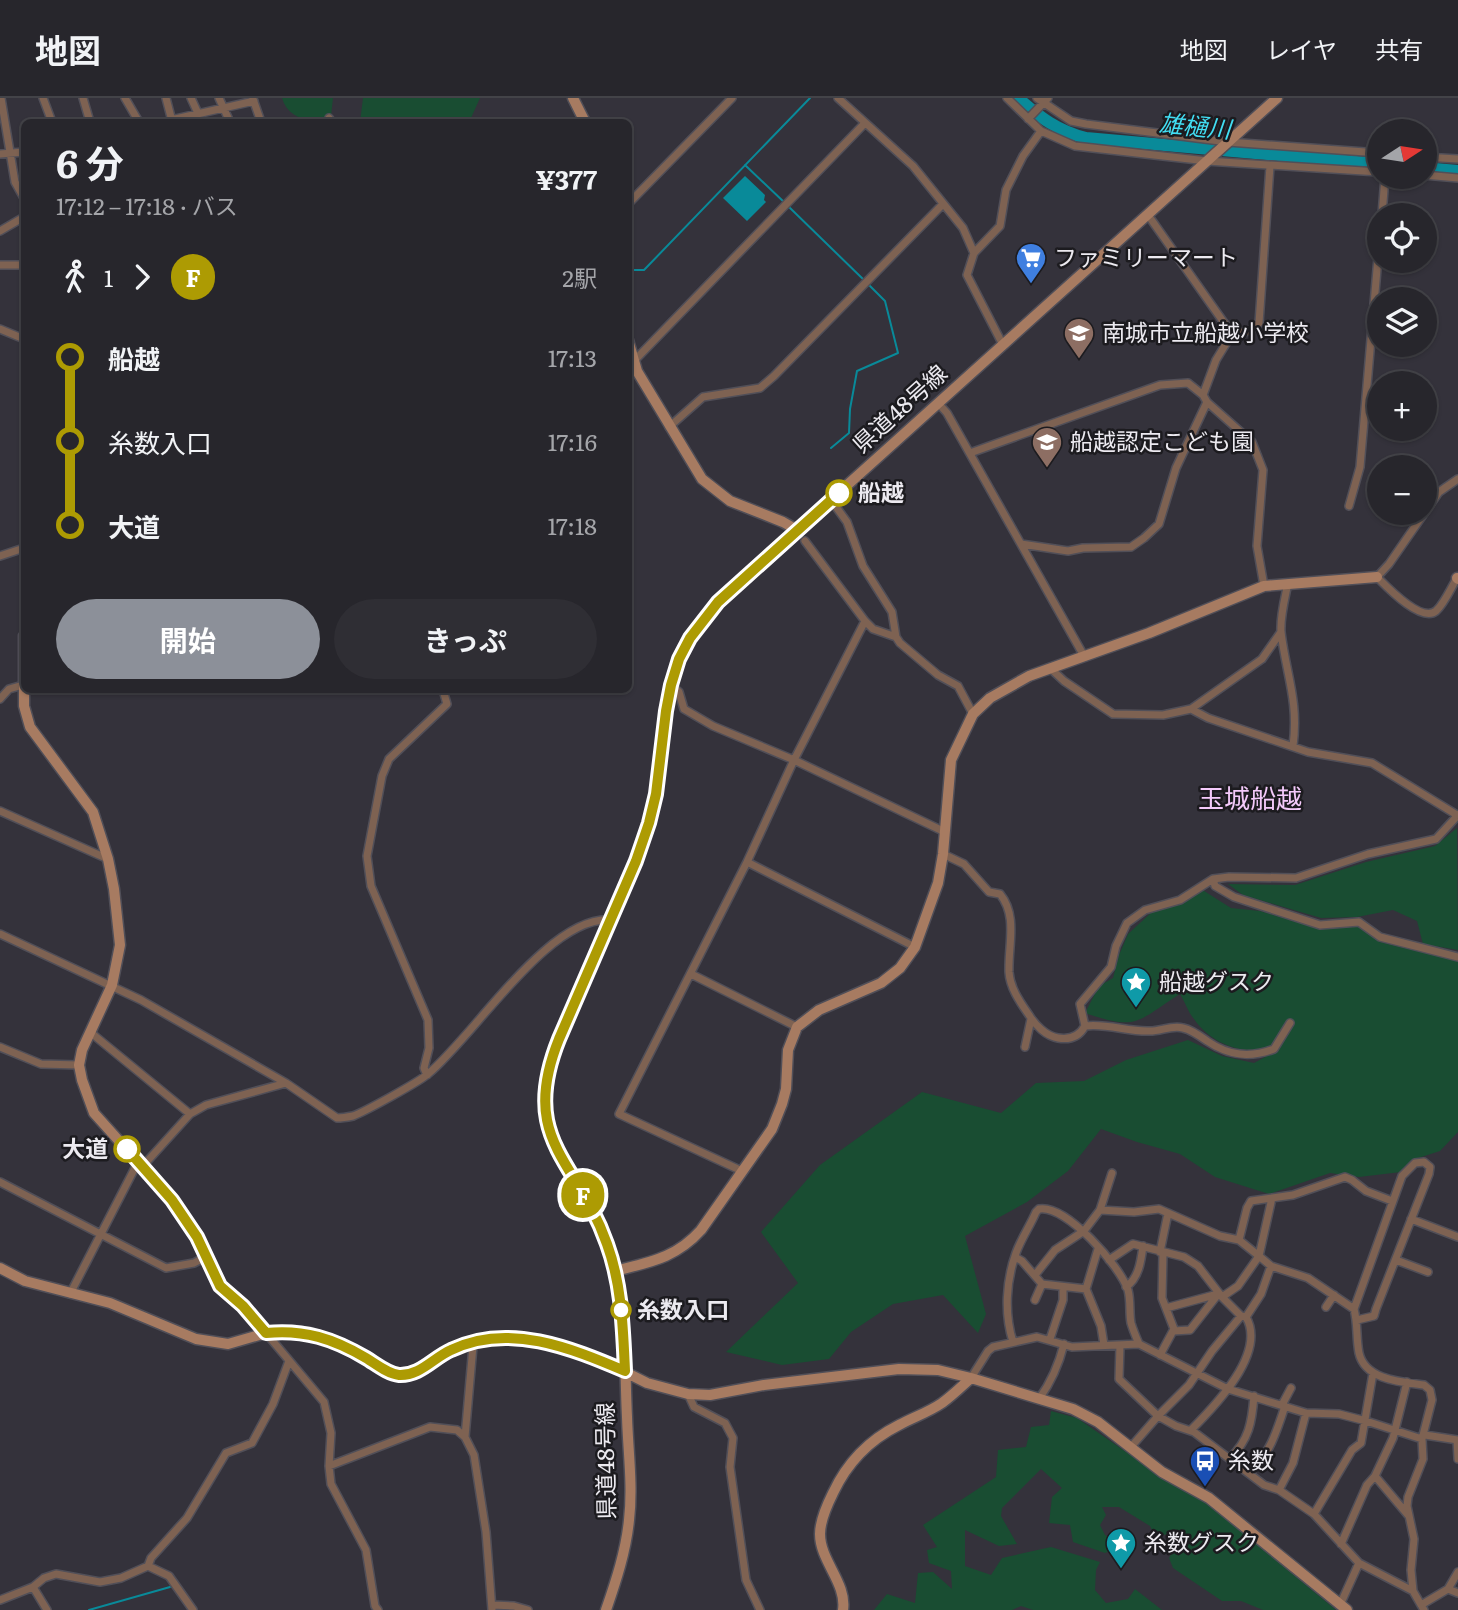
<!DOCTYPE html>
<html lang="ja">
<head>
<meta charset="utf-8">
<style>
  :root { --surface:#27262c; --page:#2f2e34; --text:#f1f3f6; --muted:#a4a5a9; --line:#434348; --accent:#8c9099 }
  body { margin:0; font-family:Literata,"Noto Sans JP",serif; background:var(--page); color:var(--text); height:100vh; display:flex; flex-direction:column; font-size:26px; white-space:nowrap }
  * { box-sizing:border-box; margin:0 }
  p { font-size:23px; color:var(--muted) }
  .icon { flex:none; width:38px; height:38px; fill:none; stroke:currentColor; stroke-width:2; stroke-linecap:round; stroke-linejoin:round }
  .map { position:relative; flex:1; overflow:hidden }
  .drawer { position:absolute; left:21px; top:21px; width:611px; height:574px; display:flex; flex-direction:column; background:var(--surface); border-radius:10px; box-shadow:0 2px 5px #0004,0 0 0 2px var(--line) }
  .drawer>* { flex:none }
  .badge { padding:0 14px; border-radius:23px; font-size:24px; line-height:46px }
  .needle { width:46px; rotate:78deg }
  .buttons { position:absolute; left:1367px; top:21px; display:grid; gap:14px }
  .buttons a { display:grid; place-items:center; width:70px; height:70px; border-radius:50%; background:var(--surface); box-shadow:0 2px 5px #0004,0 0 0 2px var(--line); font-size:35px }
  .map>.badge { position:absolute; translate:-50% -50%; box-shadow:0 0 0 4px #fff }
  .legs { display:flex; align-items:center; gap:10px; height:77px; padding:0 35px; font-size:23px }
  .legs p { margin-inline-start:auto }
  .head { display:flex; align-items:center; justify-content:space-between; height:119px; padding:0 35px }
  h1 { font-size:38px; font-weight:700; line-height:52px }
  .action { display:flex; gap:14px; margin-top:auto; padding:14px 35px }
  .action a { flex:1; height:80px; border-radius:42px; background:var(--accent); color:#fff; font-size:28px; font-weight:700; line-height:80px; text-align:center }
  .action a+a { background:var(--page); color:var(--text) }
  ul { padding:0 35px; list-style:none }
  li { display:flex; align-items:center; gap:24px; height:84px; font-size:26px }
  li i { display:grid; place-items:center; width:10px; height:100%; margin:0 9px; background:currentColor }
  li i::after { content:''; width:18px; height:18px; margin:-9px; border:5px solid; border-radius:50%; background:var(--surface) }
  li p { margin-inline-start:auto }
  li:first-child i { background:linear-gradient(#0000 50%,currentColor 0) }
  li:last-child i { background:linear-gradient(currentColor 50%,#0000 0) }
  header { display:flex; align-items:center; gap:42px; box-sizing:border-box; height:98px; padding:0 35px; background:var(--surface); border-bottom:2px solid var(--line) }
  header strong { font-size:33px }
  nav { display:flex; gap:38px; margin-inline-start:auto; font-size:24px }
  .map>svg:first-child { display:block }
</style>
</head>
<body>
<header>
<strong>地図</strong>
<nav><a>地図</a><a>レイヤ</a><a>共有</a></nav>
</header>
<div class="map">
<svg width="1458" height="1512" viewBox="0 0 1458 1512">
  <rect width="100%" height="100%" fill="#34323b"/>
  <path fill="#194d32" d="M282 0H333L331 18C312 27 288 21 282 0Z
    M363 0H480L471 20 472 24H360Z
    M1457 730 1458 852 1423 846 1417 823 1393 812 1357 819 1321 820 1243 797 1228 786 1295 787 1366 764 1435 748Z
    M1201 791 1231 810 1260 813 1310 828 1328 829 1344 824 1357 828 1380 844 1458 863V1034L1440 1053 1412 1062 1401 1074 1359 1079 1330 1075 1269 1096 1215 1079 1180 1056 1137 1044 1101 1031 1068 1073 1027 1104 965 1138 986 1216 978 1235 943 1197 893 1206 851 1234 829 1261 782 1267 726 1254 798 1185 761 1134 820 1067 922 994 1001 1015 1036 985 1084 983 1126 962 1188 942 1222 958 1254 965 1276 953 1272 949C1244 959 1210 945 1194 921 1188 914 1185 904 1180 896 1136 924 1138 933 1085 915L1099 888 1113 880 1119 857 1128 836 1153 813 1183 806Z
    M1051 1313 1077 1320 1161 1378 1202 1401 1336 1512H1263L1241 1503H1222L1173 1470 1169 1460 1179 1442 1175 1436 1160 1437 1153 1434 1150 1428 1119 1409H1102L1106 1417 1100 1427 1105 1437 1118 1443 1119 1449 1105 1455 1073 1444 1070 1427 1049 1425 1052 1399 1062 1390 1041 1371 1002 1410 1001 1418 1017 1446 999 1448 965 1432V1468L991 1477 1002 1460 1051 1449 1100 1464 1096 1472 1095 1492 1106 1505 1128 1501 1135 1491 1162 1512H1033L1021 1508 1012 1512H874L887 1496 915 1505 918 1475 933 1474 952 1491 951 1473 929 1465 927 1452 937 1449 923 1427 996 1379 998 1352 1026 1349 1031 1329 1049 1327Z"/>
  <path fill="#098a99" d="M745 78 765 97 764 102 766 104 747 123 723 100Z"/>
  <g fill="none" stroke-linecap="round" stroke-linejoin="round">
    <path stroke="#098a99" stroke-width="2" d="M745 67 785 105
      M789 109 865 183
      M628 172H644L810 0
      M831 350 849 335 850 311 857 273 898 255 885 203 869 187
      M89 1512 170 1489"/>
    <path stroke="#098a99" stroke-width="12" d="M1018 0C1039 19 1058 33 1086 40L1379 66
      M1424 70 1458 73"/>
    <g stroke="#514f58" stroke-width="10">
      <path id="street" d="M1 0 15 84 24 100
        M43 0 52 24
        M83 0 90 24
        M125 0 139 24
        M166 0 172 23
        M191 0 202 24
        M219 0 230 24
        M838 0 913 68 963 130 974 155
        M1007 0 1041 33 1075 48 1207 63 1379 74
        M1037 0 1071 23 1086 26 1228 44 1379 55
        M253 1 261 24
        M329 20 332 24
        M1028 21 1048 0
        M162 24 254 3
        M0 56 24 54
        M1424 59 1458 61
        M1424 77 1458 80
        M628 106 732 0
        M1148 117 1232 236
        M1382 117 1385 79
        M0 133 24 119
        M0 167H24
        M0 231 24 241
        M1232 236 1249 233 1259 225 1270 68
        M1003 247 967 177 974 155 1000 128 1006 92 1023 58 1041 33
        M634 263 865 25
        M1207 304 1252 344 1263 372 1257 448 1264 488
        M938 305 947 315 1084 558
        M669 329 703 299 760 290 774 278 942 107
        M970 355 1160 287 1188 285 1203 297
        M831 402 847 424 863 468 892 514 896 539 900 545 938 577 958 588 973 616
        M1349 408 1360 369 1379 148
        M805 443 865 523 873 531 896 539
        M1021 446 1068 453 1083 450 1131 449 1144 440 1159 426 1176 370 1207 304 1203 297 1216 262 1232 236
        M0 458 24 450
        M1457 480C1451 490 1444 506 1436 513 1421 525 1387 489 1377 479L1389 466 1439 394 1458 381
        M1288 485C1285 500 1280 518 1281 534 1286 576 1299 603 1293 648
        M1050 570 1064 583 1113 616 1163 617 1191 611 1262 561 1281 534
        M671 587 679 594 684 611 713 628 794 662 945 734
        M0 601 9 591 23 587
        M1191 611 1208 620 1308 654 1372 665 1457 717
        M0 713 108 761
        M943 756 964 766 989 794 1000 796C1018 818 1008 847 1009 874 1010 890 1020 904 1029 917 1035 927 1046 938 1058 940 1070 942 1079 939 1085 928L1080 906 1111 869 1116 848 1127 825 1145 812 1180 802 1213 781 1229 779 1296 780 1368 756 1436 741 1458 717
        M747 764 915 849
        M1213 781 1215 788 1234 799 1320 827 1359 824 1380 839 1458 859
        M0 836 141 902 286 985 337 1020C342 1020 348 1019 353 1018 366 1013 417 985 428 976 475 937 549 817 611 822
        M691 876 797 929
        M1085 928C1107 925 1128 934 1150 933 1161 933 1172 927 1183 930 1192 932 1200 938 1207 943 1229 958 1250 960 1274 951L1290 925
        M90 934 190 1016
        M0 949 41 966 79 967
        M1025 949 1031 921
        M427 977 424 970 429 950 428 922 371 788 367 758 382 678 389 661 447 606 443 592
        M142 1069 190 1016 206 1007 286 985
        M742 1073 619 1016 747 764 794 662 865 523
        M0 1084 166 1170 194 1165 207 1158
        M1100 1112 1134 1114 1159 1111 1220 1138 1239 1142 1259 1158 1272 1100
        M1411 1121 1458 1139
        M1239 1142 1247 1110 1251 1103 1293 1097 1345 1079 1352 1082 1366 1093 1392 1103
        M1098 1151 1086 1191 1101 1228 1104 1247
        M1160 1154 1168 1115
        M1015 1159 1022 1163 1042 1186 1086 1191
        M1109 1162 1133 1146 1184 1159 1198 1168 1222 1199
        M1396 1162 1428 1174
        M1035 1177 1055 1152 1084 1133 1100 1112 1112 1075
        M1126 1189C1139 1180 1141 1163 1143 1148
        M70 1196 138 1064
        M1035 1202 1042 1186
        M1326 1209 1334 1197
        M1166 1210 1218 1196
        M1241 1218 1212 1253 1189 1287 1158 1318 1176 1328 1194 1334 1264 1387 1279 1392 1314 1416 1359 1465 1413 1493
        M1246 1219 1261 1196 1271 1168
        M1357 1222 1374 1218 1376 1211 1429 1076 1430 1069 1424 1064 1415 1065 1402 1078 1354 1211C1358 1226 1356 1240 1359 1255 1365 1282 1401 1284 1424 1287L1430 1292 1432 1302 1422 1341 1423 1361 1408 1399 1407 1408 1414 1441 1411 1472 1413 1493 1424 1512
        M1173 1233 1190 1232 1219 1195
        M266 1235 324 1304 331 1335 329 1368 331 1386 366 1452 375 1508 378 1512
        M1050 1241 1063 1202V1190
        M1013 1244C1004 1215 1006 1183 1016 1155 1021 1141 1030 1128 1036 1114L1039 1111C1066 1106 1120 1168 1128 1192 1131 1203 1129 1215 1131 1225 1133 1232 1136 1239 1139 1246
        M1120 1247 1119 1281 1158 1318 1130 1350
        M1160 1257 1174 1231 1162 1200 1163 1155
        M971 1280 988 1253 993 1249 1037 1239 1072 1249 1139 1246 1228 1291 1306 1315 1339 1316 1366 1323 1422 1341
        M688 1296 694 1309 725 1325 733 1340 730 1369 746 1482 760 1512
        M1039 1301C1052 1283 1059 1266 1064 1246
        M1282 1307 1291 1290
        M1191 1332C1215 1308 1267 1255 1246 1219L1241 1218 1222 1199 1238 1188 1259 1158 1271 1168 1308 1180 1354 1211
        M1425 1337 1458 1342
        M465 1339 473 1248 478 1244
        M1457 1342 1458 1361
        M1230 1360C1249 1342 1252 1324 1254 1298
        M329 1368 430 1329 457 1332 465 1339 474 1357 486 1434 492 1512
        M1249 1375C1269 1358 1277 1333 1285 1308
        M1375 1378 1408 1417
        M1279 1392 1293 1365 1306 1315
        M1314 1416 1352 1352 1361 1345 1373 1275
        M1341 1446 1367 1387 1375 1378 1393 1340 1407 1284
        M148 1468 169 1478 193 1512
        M33 1489 47 1512
        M1448 1491 1458 1474
        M0 1502 33 1489 44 1480 56 1476 100 1484 121 1480 148 1468 151 1460 187 1420 226 1355 252 1345 273 1306 289 1263
        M493 1507 514 1508 528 1512
        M1340 1507 1359 1465
        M1421 1507 1448 1491 1458 1495"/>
    </g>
    <g stroke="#514f58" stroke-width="13">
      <path id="secondary" d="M573 0 585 24
        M628 242 637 273 702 381 730 403 783 424 797 432
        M1457 480 1458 481
        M24 538V608L30 629 93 714 108 761 114 791 120 847 112 887 82 952 79 967 82 982 94 1015 172 1102 197 1139 220 1188 243 1208 266 1235
        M0 1170 25 1183 110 1205 196 1241 228 1246 266 1235 294 1233 310 1235 343 1247 395 1277 411 1276 439 1258 463 1247 499 1240 554 1246 613 1268 647 1285 688 1296 710 1297 764 1287 899 1271 938 1272 971 1280 1073 1311 1098 1324 1162 1374 1209 1400 1347 1512
        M615 1173C650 1164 676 1160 701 1132L772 1031 782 1006 786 991 788 952 797 929 819 912 881 885 900 870 915 849 938 785 943 756 951 662 973 616 990 600 1029 578 1149 535 1264 488 1377 479
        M606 1512C616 1483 626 1453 629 1422 633 1388 628 1353 627 1319 624 1261 628 1196 606 1141 588 1096 548 1058 545 1008 542 966 566 926 582 889 605 836 630 783 648 728 666 674 658 615 679 562 690 533 712 510 734 489L1277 0
        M843 1512C847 1485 820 1463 820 1436 820 1423 827 1407 833 1395 847 1365 869 1342 899 1327 914 1319 929 1314 942 1305 953 1297 962 1288 971 1280"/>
    </g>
    <use href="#street" stroke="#7e6252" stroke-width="7"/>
    <use href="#secondary" stroke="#a77b61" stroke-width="10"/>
  </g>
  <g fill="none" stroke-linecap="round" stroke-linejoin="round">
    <g stroke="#fff" stroke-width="16">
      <path id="line-1" d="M127 1051 172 1102 197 1139 220 1188 243 1208 266 1235C304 1231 334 1241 366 1260 376 1266 388 1276 399 1277 420 1278 433 1260 451 1252 508 1224 571 1250 625 1273 623 1230 622 1187 607 1146 578 1062 518 1043 559 941L636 763 649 725 656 696 666 613 671 587 679 561 690 540 718 504 839 395"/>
    </g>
    <use href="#line-1" stroke="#ad9b03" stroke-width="10"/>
  </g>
  <defs>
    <g id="supermarket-pin" transform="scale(1.575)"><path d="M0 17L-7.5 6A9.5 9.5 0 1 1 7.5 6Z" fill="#3f7fe0" stroke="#1c1b1f"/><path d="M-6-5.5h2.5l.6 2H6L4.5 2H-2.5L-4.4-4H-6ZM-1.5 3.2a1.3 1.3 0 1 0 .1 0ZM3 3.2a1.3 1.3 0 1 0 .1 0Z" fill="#fff"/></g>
    <g id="school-pin" transform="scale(1.575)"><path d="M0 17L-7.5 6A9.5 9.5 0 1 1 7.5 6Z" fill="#8d6e63" stroke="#1c1b1f"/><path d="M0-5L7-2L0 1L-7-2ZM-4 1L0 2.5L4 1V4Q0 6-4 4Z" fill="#fff"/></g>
    <g id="sight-pin" transform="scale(1.575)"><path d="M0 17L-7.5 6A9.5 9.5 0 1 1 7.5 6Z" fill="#0f9aa8" stroke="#1c1b1f"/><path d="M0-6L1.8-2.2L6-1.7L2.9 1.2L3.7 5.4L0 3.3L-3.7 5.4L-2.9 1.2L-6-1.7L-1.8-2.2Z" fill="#fff"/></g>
    <g id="bus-pin" transform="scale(1.575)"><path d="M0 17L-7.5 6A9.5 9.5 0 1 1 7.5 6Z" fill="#1a4fb4" stroke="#1c1b1f"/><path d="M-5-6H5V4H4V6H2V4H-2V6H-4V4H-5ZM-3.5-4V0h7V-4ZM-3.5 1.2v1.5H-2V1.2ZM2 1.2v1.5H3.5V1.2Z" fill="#fff"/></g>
  </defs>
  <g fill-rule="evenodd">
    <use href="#supermarket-pin" x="1031" y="160"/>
    <use href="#school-pin" x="1079" y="235"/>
    <use href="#school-pin" x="1047" y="344"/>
    <use href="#sight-pin" x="1136" y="884"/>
    <use href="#bus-pin" x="1205" y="1363"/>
    <use href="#sight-pin" x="1121" y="1445"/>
  </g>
  <g fill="#fff" stroke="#ad9b03" stroke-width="3.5">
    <circle cx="839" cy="395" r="12"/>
    <circle cx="127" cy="1051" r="12"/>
    <circle cx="621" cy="1212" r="9"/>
  </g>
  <g text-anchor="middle" stroke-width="5" stroke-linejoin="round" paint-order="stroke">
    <g font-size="23" fill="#eceaf0" stroke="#1c1b1f" text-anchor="start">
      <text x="1054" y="168">ファミリーマート</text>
      <text x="1102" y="243">南城市立船越小学校</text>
      <text x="1070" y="352">船越認定こども園</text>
      <text x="1159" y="892">船越グスク</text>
      <text x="1228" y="1371">糸数</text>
      <text x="1144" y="1453">糸数グスク</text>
    </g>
    <g font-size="23" fill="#eceaf0" stroke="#1c1b1f">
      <text transform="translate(900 311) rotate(-42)" y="8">県道48号線</text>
      <text transform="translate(606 1363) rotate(-91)" y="8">県道48号線</text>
    </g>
    <g font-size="23" font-weight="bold" fill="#eceaf0" stroke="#1c1b1f" text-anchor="start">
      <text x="858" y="403">船越</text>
      <text x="108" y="1059" text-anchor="end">大道</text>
      <text x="637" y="1220">糸数入口</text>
    </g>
    <g font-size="24" font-style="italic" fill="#42def3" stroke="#1c1b1f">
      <text transform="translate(1195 29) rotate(5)" y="8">雄樋川</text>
    </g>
    <g font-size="26" fill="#f4cafb" stroke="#1c1b1f">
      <text x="1250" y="710">玉城船越</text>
    </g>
  </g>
</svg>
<div class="buttons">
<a><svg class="needle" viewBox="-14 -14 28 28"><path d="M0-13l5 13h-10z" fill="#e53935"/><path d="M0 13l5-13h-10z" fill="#a4a5a9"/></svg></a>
<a><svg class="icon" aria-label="locate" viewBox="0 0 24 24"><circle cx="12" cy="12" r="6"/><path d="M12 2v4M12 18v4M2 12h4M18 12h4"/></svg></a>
<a><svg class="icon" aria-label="layers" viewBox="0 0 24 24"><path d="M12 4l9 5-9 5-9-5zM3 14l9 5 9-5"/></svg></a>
<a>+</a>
<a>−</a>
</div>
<b class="badge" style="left:583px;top:1097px;background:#ad9b03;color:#fff">F</b>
<section class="drawer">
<div class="head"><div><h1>6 分</h1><p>17:12 – 17:18 · バス</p></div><b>¥377</b></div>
<div class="legs"><svg class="icon" aria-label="walk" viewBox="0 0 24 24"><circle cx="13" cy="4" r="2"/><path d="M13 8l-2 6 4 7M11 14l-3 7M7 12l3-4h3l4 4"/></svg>1<svg class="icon" aria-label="forward" viewBox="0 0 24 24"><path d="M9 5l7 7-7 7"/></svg><b class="badge" style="background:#ad9b03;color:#fff">F</b><p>2駅</p></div>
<ul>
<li><i style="color:#ad9b03"></i><b>船越</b><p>17:13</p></li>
<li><i style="color:#ad9b03"></i><span>糸数入口</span><p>17:16</p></li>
<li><i style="color:#ad9b03"></i><b>大道</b><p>17:18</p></li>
</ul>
<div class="action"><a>開始</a><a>きっぷ</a></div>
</section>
</div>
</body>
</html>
